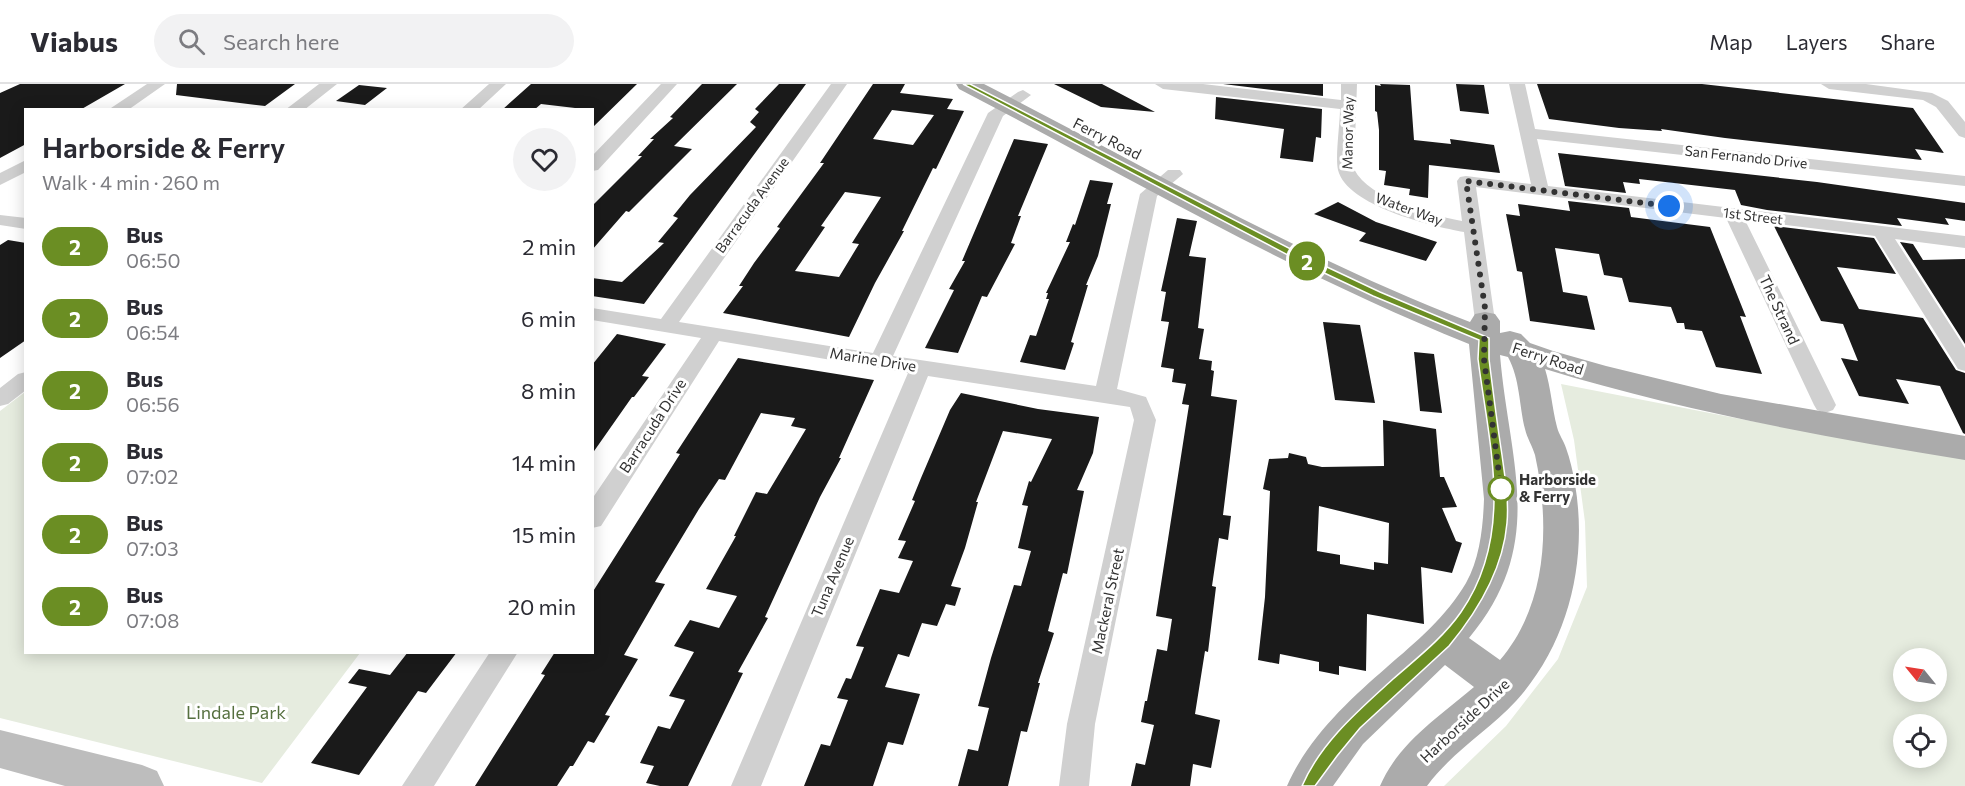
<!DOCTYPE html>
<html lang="en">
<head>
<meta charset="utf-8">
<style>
  :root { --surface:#fff; --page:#f2f2f3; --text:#2b2b33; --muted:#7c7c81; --line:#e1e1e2 }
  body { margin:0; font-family:Commissioner,sans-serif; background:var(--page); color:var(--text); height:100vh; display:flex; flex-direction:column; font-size:22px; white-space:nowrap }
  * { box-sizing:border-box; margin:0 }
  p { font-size:20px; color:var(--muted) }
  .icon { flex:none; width:33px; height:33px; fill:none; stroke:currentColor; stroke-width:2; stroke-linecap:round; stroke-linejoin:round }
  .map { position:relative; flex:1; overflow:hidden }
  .sheet { position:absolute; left:24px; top:24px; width:570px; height:546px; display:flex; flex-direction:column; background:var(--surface); border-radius:0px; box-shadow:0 3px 15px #0003 }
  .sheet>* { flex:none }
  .badge { padding:0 12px; border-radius:20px; font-size:21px; line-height:39px }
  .needle { width:39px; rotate:300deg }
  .buttons { position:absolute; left:1893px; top:564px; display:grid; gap:12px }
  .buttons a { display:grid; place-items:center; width:54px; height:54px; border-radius:50%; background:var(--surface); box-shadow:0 3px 15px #0003; font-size:30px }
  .you { position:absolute; width:30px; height:30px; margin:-15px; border:4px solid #fff; border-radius:50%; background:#1a73e8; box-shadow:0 0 0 9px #1a73e833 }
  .map>.badge { position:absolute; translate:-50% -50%; box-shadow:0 0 0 3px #fff }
  .round { display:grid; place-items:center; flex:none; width:63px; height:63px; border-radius:32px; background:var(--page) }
  .overview { display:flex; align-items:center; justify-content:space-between; height:102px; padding:0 18px }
  h1 { font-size:28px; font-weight:600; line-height:45px }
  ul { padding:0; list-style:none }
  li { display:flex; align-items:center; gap:18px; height:72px; padding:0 18px }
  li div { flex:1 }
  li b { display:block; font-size:22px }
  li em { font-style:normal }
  li .badge { min-width:66px; font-weight:700; text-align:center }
  header { display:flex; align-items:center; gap:36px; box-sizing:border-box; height:84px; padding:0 30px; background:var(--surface); border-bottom:2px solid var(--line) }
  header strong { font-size:28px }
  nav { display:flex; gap:33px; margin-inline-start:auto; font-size:21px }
  .search { width:420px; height:54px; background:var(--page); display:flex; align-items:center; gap:15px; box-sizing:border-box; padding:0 21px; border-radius:33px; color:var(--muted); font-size:22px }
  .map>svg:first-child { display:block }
</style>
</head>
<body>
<header>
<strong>Viabus</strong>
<div class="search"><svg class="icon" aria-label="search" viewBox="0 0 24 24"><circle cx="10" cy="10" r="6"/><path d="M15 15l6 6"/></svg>Search here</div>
<nav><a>Map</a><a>Layers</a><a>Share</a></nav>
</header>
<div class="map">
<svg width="1965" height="702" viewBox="0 0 1965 702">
  <rect width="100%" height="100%" fill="#fff"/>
  <path fill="#e6ecdf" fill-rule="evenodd" d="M1561 300 1751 337 1965 373V702H1444L1506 642 1558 575 1587 503 1585 438 1574 356ZM1904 574H1936V608H1904ZM1904 640H1936V674H1904Z
    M25 308 26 568 360 569 262 699 0 634V327Z"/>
  <path fill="#1a1a1a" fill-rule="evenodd" d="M20 0H125L80 26H26V60L0 74V9Z
    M177 0H295L265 22 176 11Z
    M531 0H637L592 44V26L541 20 534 26H502Z
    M702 0H737L674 62 692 65 629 128 626 127 592 166V122L642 72H638L654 55H650L673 34 670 33Z
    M779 0H806L644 220 592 212V194L622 198 664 159 658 158 678 134 673 132 690 111 756 43 750 38 759 28 755 25Z
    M873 0H905L900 9 953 15 947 25 964 27 936 85 933 84 902 147H904L875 199 849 253 723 229 743 202H739L754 179 780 144 777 143 824 79H820ZM892 26 934 31 913 61 873 55ZM845 108 881 113 852 159 859 160 839 193 795 187 825 143 821 142Z
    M1054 0H1102L1155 28 1101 23Z
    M1223 0H1323V12Z
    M1380 0 1410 1 1414 56 1451 60 1450 55 1494 61 1500 89 1429 81 1428 114 1409 111 1410 105 1384 101 1386 87 1379 86V46L1377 28 1375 27V1L1381 2Z
    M1456 0 1484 1 1489 30 1460 27Z
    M1537 0H1702L1913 24 1944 69 1915 65 1922 76 1725 54 1661 45 1662 47 1619 44 1549 35Z
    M359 1 387 4 365 21 336 17Z
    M1216 13 1322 25 1321 54 1316 53 1313 78 1280 74 1284 45 1215 35Z
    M1014 55 1048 60 1018 132H1021L1011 159 1015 160 987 213 982 212 958 269 925 264 954 206 949 205 965 177H962Z
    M1558 69 1817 98 1965 119V137L1945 134 1949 141 1897 134 1902 142 1767 126 1741 121 1735 106 1639 95 1640 100 1623 98 1626 109 1565 102Z
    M1090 96 1113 99 1107 120H1111L1098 172 1086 201H1088L1071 258 1074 259 1065 286 1020 278 1030 251 1036 252 1049 215H1046L1048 209H1046L1070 158H1066L1073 140 1075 141Z
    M1568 117 1629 124 1631 133 1710 143 1746 233 1740 232 1762 290 1716 283 1702 247 1685 245 1684 239H1677L1671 223 1629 218 1622 194 1604 191 1599 170 1555 164 1563 208 1587 212 1595 246 1530 237 1522 188 1517 187 1506 130 1520 132 1518 120 1570 127Z
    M1338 118 1376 138 1437 158 1426 177 1359 157 1366 149 1314 130Z
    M1177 134 1197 137 1189 172 1206 174 1198 244 1204 245 1199 275 1212 277 1211 286 1214 287 1211 312 1237 316 1223 431 1231 432 1228 456 1219 454 1212 502 1216 503 1208 568 1205 567 1195 630 1220 636 1211 684 1193 680 1190 702H1131L1136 679 1145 681 1154 641 1141 638 1145 617H1147L1157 565 1167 567 1172 535 1156 532 1189 321 1182 320 1186 300 1172 298 1174 285 1161 283 1169 238 1161 237 1166 208 1161 207Z
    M1774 142 1874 154 1896 190 1837 183 1859 225 1923 234 1956 286 1965 289V350L1963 349 1940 302 1896 295 1909 320 1859 312 1841 274 1858 277 1843 240 1821 237Z
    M8 156 26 159V256L0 274V161Z
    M1900 158 1913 160 1923 176 1965 175V260Z
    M1323 238 1360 241 1375 319 1335 316Z
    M617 250 666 260 642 292 649 293 634 313H632L592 370V281Z
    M1414 268 1434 270 1442 329 1420 327Z
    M738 274 874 296 839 374H841L820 413 765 533 768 534 738 588 743 589 688 702H660L646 699 654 682 640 679 658 642 670 645 685 616 669 612 694 568 674 562 690 536 719 544 737 512 706 505 736 452H734L756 408 767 410 806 345 791 342 795 334 761 329 725 396 719 395 699 425 655 498 665 500 624 571 638 575 605 631 610 632 594 659 588 657 573 682H570L557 702H475L545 591 541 590 555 568H592V509L680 370 676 369Z
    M961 309 1038 325 1099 333 1093 369 1077 406 1084 407 1067 490 1063 489 1048 547 1054 549 1038 599H1040L1027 648 1021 647 1008 702H958L968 665 978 667 989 624 978 622 991 574 1014 501 1021 502 1031 467 1018 464 1028 422 1022 421 1029 397 1031 398 1052 355 1003 347 976 418H978L965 464 951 502 961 504 955 522 946 520 937 542 922 539 909 573 898 570 885 603 920 610 903 661 888 658 873 702H804L821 660 830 662 848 616 837 614 846 594 851 595 864 563 856 562 880 505 899 509 913 477 898 474 906 457 898 456 915 417 912 416 921 394 950 326Z
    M1383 336 1436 345 1440 393H1444L1457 423 1442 424 1456 457 1462 459 1452 489 1421 483 1424 540 1367 530 1366 587 1339 582V591L1319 587V578L1280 570 1279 580 1258 576 1265 513 1270 407 1263 405 1269 375 1288 374 1289 369 1306 373 1308 380 1322 383 1384 382ZM1319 422 1389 439 1388 480 1374 478V486L1340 480V471L1317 467Z
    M408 568H457L426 609 418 607 359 691 311 679 367 603 348 599 359 585 390 591Z"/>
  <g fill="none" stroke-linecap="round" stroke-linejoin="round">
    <path fill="#d0d0d0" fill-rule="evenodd" d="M147 0H165L128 26H108Z
      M319 0H337L304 26H285Z
      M489 0H506L478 26H460Z
      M661 0H677L598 86 592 87V72Z
      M831 0H847L679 238 873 269 988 29 1018 8 1023 6 1031 11 1003 32 893 272 1096 302 1140 110 1168 86H1180L1183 90 1157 112 1117 305 1146 313 1156 336 1095 640 1089 702H1059L1067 640 1134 336 1130 323 928 292 761 702H731L908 289 719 257 601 442 592 444V415L701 254 592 236V224L661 235Z
      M1155 0H1203L1341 16V0H1357L1354 85C1370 116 1430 131 1462 137L1457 97 1460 93 1466 92 1531 100 1509 0H1525L1535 45 1965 92V102L1537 55 1548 102 1965 152V164L1895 155 1965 264V287L1958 285 1875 152 1745 136 1836 321 1833 326 1825 329 1817 326 1814 321 1726 134 1476 103 1495 237 1492 241 1485 243 1478 241 1475 237 1464 148C1431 142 1347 122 1338 86 1335 73 1340 40 1340 25L1163 5Z
      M1821 0H1866L1932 9 1948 17 1965 38V54L1959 52 1936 23 1923 16 1829 5Z
      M26 76V88L0 101V89Z
      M0 131 26 134V145L0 141Z
      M26 288V306L8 320 0 322V304L18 290Z
      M490 568H518L434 702H402Z"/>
    <path fill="#bdbdbd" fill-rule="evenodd" d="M0 646 142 681 157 687 164 702H65L0 684Z"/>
    <path fill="#ababab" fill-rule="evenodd" d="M956 0H984C1145 82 1301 173 1470 238L1475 230 1485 228 1495 230 1500 237V249L1510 247 1521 250 1530 259 1553 267 1606 282 1721 310 1965 352V376C1823 353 1683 327 1545 285 1551 304 1552 324 1557 343 1559 351 1564 357 1566 364 1570 375 1573 388 1575 400 1588 476 1569 559 1516 617 1488 647 1452 668 1427 702H1380C1399 658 1439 633 1474 603L1445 581 1363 660 1333 702H1287C1308 654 1348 617 1387 583 1416 558 1446 533 1466 499 1480 474 1483 443 1484 415L1469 260C1292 189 1128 93 959 5ZM1500 271 1508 273C1520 295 1519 321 1525 345 1527 354 1532 361 1535 371 1550 439 1548 520 1500 576L1469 554C1548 459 1509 379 1500 271Z"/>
  </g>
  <path fill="#6b8e23" stroke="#fff" stroke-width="1.5" d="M963 0H970L1310 175 1380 208 1489 254V275C1493 307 1497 339 1502 371 1505 394 1509 416 1507 439 1503 486 1478 527 1449 562L1360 644 1337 672 1315 702H1302C1321 658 1359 626 1393 595 1417 574 1443 554 1461 528 1515 450 1489 361 1478 275L1479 256 1373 212 1303 179Z"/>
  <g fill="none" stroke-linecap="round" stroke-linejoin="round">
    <path stroke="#333" stroke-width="6" stroke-dasharray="0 10.8" d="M1501 405 1484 275 1485 224 1466 97 1669 122"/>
  </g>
  <circle fill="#fff" stroke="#6b8e23" stroke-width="3" cx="1501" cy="405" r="12"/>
  <g text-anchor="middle" stroke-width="6" stroke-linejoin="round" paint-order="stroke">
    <g font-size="14" fill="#333" stroke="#fff">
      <text transform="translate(1348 49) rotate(-89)" y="5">Manor Way</text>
      <text transform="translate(1746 73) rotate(6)" y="5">San Fernando Drive</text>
      <text transform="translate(752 121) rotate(-54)" y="5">Barracuda Avenue</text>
      <text transform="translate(1409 125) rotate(20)" y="5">Water Way</text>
      <text transform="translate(1753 132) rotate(7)" y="5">1st Street</text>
    </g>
    <g font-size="15" fill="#333" stroke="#fff">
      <text transform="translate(1107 55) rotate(27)" y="5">Ferry Road</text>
      <text transform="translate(1779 226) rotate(65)" y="5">The Strand</text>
      <text transform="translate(1548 275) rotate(18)" y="5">Ferry Road</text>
      <text transform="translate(873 276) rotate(9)" y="5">Marine Drive</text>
      <text transform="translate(653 342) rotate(-57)" y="5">Barracuda Drive</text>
      <text transform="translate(833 493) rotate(-67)" y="5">Tuna Avenue</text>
      <text transform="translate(1108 517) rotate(-78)" y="5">Mackeral Street</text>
      <text transform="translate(1465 637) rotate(-43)" y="5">Harborside Drive</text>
    </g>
    <g font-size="15" font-weight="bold" fill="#333" stroke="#fff" text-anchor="start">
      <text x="1519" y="401">Harborside<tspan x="1519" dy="17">&amp; Ferry</tspan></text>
    </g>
    <g font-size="18" fill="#56703f" stroke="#fff">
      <text x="236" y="635">Lindale Park</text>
    </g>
  </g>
</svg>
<div class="buttons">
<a><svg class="needle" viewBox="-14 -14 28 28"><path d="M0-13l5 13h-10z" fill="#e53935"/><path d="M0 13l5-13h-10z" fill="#7c7c81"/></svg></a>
<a><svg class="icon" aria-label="locate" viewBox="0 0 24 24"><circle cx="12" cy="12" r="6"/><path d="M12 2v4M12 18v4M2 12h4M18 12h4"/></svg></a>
</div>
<div class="you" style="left:1669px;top:122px"></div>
<b class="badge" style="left:1307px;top:177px;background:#6b8e23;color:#fff">2</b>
<section class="sheet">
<div class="overview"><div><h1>Harborside &amp; Ferry</h1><p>Walk · 4 min · 260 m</p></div><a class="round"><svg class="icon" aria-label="heart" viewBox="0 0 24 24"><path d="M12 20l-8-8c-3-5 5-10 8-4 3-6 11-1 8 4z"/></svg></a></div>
<ul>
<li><span class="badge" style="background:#6b8e23;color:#fff">2</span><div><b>Bus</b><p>06:50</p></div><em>2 min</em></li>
<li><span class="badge" style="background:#6b8e23;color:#fff">2</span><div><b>Bus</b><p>06:54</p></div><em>6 min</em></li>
<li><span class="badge" style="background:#6b8e23;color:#fff">2</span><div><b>Bus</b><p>06:56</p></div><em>8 min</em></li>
<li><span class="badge" style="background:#6b8e23;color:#fff">2</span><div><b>Bus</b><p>07:02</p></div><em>14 min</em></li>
<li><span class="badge" style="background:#6b8e23;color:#fff">2</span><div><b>Bus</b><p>07:03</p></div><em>15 min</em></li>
<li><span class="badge" style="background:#6b8e23;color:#fff">2</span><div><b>Bus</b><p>07:08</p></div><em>20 min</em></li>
</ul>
</section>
</div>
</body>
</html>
